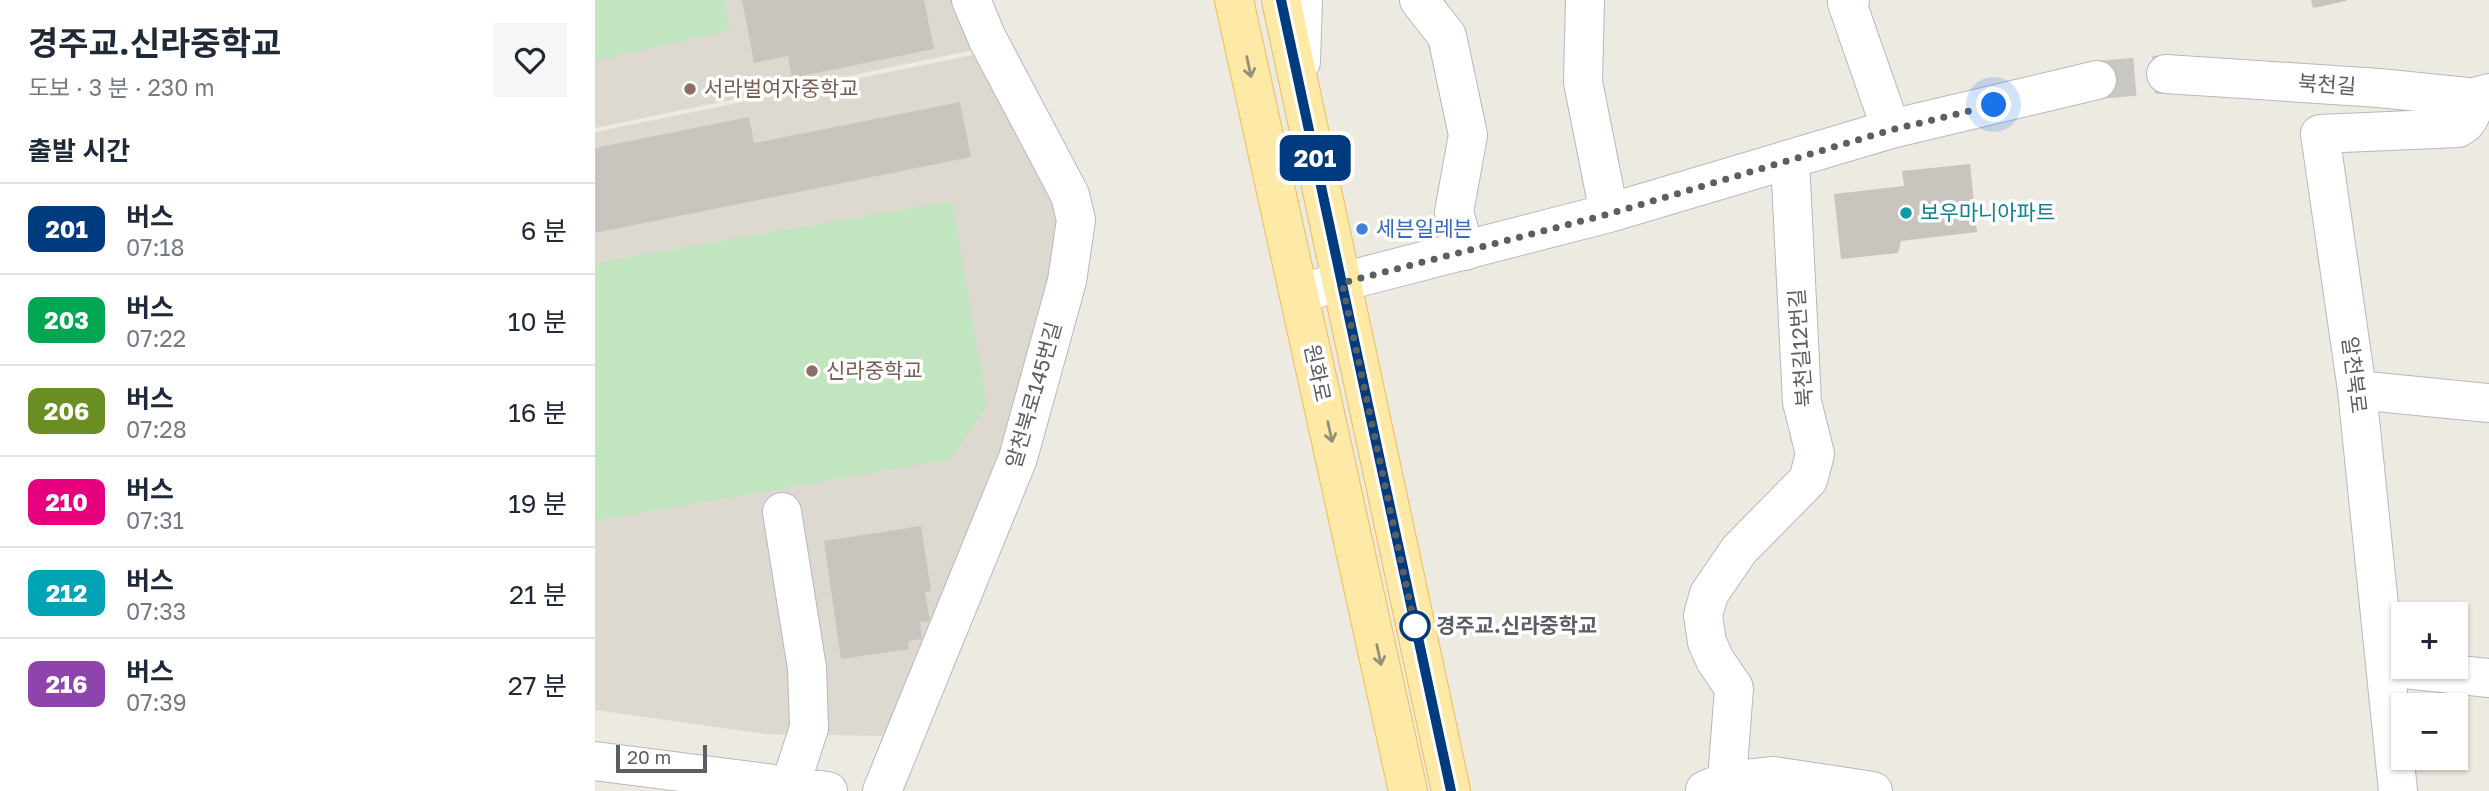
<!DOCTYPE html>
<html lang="ko">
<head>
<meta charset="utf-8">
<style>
  :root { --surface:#fff; --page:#f6f6f7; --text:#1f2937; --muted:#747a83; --line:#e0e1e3 }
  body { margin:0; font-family:"Golos Text","Noto Sans KR",sans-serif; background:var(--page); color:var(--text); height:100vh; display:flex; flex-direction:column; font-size:26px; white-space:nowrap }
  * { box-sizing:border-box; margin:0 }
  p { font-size:23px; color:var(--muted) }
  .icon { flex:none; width:38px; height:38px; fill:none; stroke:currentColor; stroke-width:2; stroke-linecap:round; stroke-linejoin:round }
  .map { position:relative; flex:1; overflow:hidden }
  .panel { display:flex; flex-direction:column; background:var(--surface); width:595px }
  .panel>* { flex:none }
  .badge { padding:0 14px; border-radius:10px; font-size:24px; line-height:46px }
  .tools { position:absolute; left:1796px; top:602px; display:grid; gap:14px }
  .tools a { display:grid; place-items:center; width:77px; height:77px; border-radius:0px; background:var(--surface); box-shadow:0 2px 5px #0004; font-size:35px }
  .scale { position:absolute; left:21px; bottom:18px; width:91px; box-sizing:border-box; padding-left:7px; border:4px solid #5a5f63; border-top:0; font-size:19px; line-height:24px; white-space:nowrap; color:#5a5f63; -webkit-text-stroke:5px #fff; paint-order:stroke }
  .you { position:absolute; width:35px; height:35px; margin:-18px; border:5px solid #fff; border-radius:50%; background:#1a73e8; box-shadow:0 0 0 10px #1a73e833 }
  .map>.badge { position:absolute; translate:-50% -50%; box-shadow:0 0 0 4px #fff }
  h2 { padding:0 28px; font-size:26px; line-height:63px }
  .round { display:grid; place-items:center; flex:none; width:74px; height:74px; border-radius:0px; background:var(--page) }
  .head { display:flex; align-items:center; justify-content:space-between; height:119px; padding:0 28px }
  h1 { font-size:33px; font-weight:700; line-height:52px }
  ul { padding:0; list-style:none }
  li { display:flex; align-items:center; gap:21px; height:91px; padding:0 28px; border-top:2px solid var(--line) }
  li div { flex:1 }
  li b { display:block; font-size:26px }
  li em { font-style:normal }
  li .badge { min-width:77px; font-weight:700; text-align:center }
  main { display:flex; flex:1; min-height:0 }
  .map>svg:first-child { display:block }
</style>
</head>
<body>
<main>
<section class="panel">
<div class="head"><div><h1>경주교.신라중학교</h1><p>도보 · 3 분 · 230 m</p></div><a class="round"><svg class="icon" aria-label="heart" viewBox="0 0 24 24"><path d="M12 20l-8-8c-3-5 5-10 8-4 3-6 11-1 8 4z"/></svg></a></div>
<h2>출발 시간</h2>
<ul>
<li><span class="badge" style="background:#003b80;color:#fff">201</span><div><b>버스</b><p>07:18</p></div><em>6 분</em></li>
<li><span class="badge" style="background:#00a651;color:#fff">203</span><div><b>버스</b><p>07:22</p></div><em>10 분</em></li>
<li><span class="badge" style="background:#6b8e23;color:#fff">206</span><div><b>버스</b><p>07:28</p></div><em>16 분</em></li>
<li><span class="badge" style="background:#e6007e;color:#fff">210</span><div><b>버스</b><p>07:31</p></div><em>19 분</em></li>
<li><span class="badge" style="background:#00a3b4;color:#fff">212</span><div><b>버스</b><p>07:33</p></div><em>21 분</em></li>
<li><span class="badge" style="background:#8e44ad;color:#fff">216</span><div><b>버스</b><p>07:39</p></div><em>27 분</em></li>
</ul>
</section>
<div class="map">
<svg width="1894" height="791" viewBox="0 0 1894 791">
  <rect width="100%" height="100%" fill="#edeae2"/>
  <path fill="#ddd9d0" d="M0 0H356L379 50 0 128Z
    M383 54 470 207 466 264 403 479 288 736 170 734 0 710V132Z"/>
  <path fill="#c1e5be" d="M0 0H129L135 30 0 61Z
    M357 201 392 406 356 459 0 521V263Z"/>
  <path fill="#c8c5bf" d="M147 0H329L339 49 197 78 193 56 159 63Z
    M1716 0H1751V1L1718 8Z
    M365 102 376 157 0 233V148L154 117 159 143Z
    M1375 164 1382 232 1306 241 1303 253 1246 259 1239 194 1309 186 1307 171Z
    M326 526 336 591 330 592 335 621 325 622 327 639 313 641 314 649 246 659 229 541Z"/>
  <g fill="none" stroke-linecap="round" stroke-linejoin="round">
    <path stroke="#c8c7c2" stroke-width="38" stroke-dasharray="38 19" stroke-linecap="butt" d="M1502 80 1571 74"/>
    <g stroke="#b5b8bd" stroke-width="40">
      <path id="minor" d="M824 0 852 36 873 135 859 212 870 251
        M990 0 988 82 1014 213
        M1255 0 1252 3 1296 129
        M706 62 708 0
        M1571 74 1784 88 1894 99
        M704 293 1014 213 1296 129 1502 80
        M1762 390 1894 403
        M187 512 212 668 214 728 195 786
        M1791 667 1894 678
        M0 761 233 791
        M1132 781 1139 688 1120 660 1112 642 1108 615 1114 594 1144 550 1213 480 1220 454 1207 402 1195 160
        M1110 790 1132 781 1179 776 1278 791
        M287 791 423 458 472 281 481 220 475 195 392 38 376 0
        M1803 791 1762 390 1725 134 1863 128C1876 122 1878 110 1879 97L1894 93"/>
    </g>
    <g stroke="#f0bc59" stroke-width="40">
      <path id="major" d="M639 0 813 791
        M686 0 856 791"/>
    </g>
    <use href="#minor" stroke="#fff" stroke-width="38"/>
    <use href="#major" stroke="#feeaa6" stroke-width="38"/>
  </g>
  <defs><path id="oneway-shaft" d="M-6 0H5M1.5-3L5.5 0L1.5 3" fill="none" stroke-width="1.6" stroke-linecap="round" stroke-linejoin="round" transform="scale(1.75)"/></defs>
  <g stroke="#93907a">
    <use href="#oneway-shaft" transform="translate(654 67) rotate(78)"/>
    <use href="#oneway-shaft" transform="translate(735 432) rotate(78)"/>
    <use href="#oneway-shaft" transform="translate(784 655) rotate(78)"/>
  </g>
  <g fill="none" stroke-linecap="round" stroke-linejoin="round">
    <g stroke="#fff" stroke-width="16">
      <path id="line" d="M686 0 856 791"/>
    </g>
    <use href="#line" stroke="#003b80" stroke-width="10"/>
    <path stroke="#5a5f63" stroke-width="7" stroke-dasharray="0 12.6" d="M820 626 822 636 747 283 1014 214 1296 130 1399 105"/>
  </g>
  <g fill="#8d6e63" stroke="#fff" stroke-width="2.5">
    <circle cx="95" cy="89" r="7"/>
    <circle cx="217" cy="371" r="7"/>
  </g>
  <circle fill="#0f9aa8" stroke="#fff" stroke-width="2.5" cx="1311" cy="213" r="7"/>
  <circle fill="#3f7fe0" stroke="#fff" stroke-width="2.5" cx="767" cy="229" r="7"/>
  <circle fill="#fff" stroke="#003b80" stroke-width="3.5" cx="820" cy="626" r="14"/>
  <g text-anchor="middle" stroke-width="7" stroke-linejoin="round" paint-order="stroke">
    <g font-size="21" fill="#5a5f63" stroke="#fff">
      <text transform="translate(1732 85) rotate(4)" y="7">북천길</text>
      <text transform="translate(1206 348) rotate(-94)" y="7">북천길12번길</text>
      <text transform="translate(722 373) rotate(78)" y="7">원화로</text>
      <text transform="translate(1759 375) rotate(83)" y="7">알천북로</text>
      <text transform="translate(439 395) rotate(-74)" y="7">알천북로145번길</text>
    </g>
    <g font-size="21" fill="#785e54" stroke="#fff" text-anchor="start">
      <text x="109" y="96">서라벌여자중학교</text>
      <text x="231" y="378">신라중학교</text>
    </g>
    <g font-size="21" fill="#0d838f" stroke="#fff" text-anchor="start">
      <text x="1325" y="220">보우마니아파트</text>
    </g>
    <g font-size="21" fill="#366cbe" stroke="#fff" text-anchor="start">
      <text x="781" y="236">세븐일레븐</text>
    </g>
    <g font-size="21" font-weight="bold" fill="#5a5f63" stroke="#fff" text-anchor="start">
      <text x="841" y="633">경주교.신라중학교</text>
    </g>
  </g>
</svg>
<div class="tools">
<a>+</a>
<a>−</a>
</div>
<div class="scale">20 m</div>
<div class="you" style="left:1399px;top:105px"></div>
<b class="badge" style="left:720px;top:158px;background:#003b80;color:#fff">201</b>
</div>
</main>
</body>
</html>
